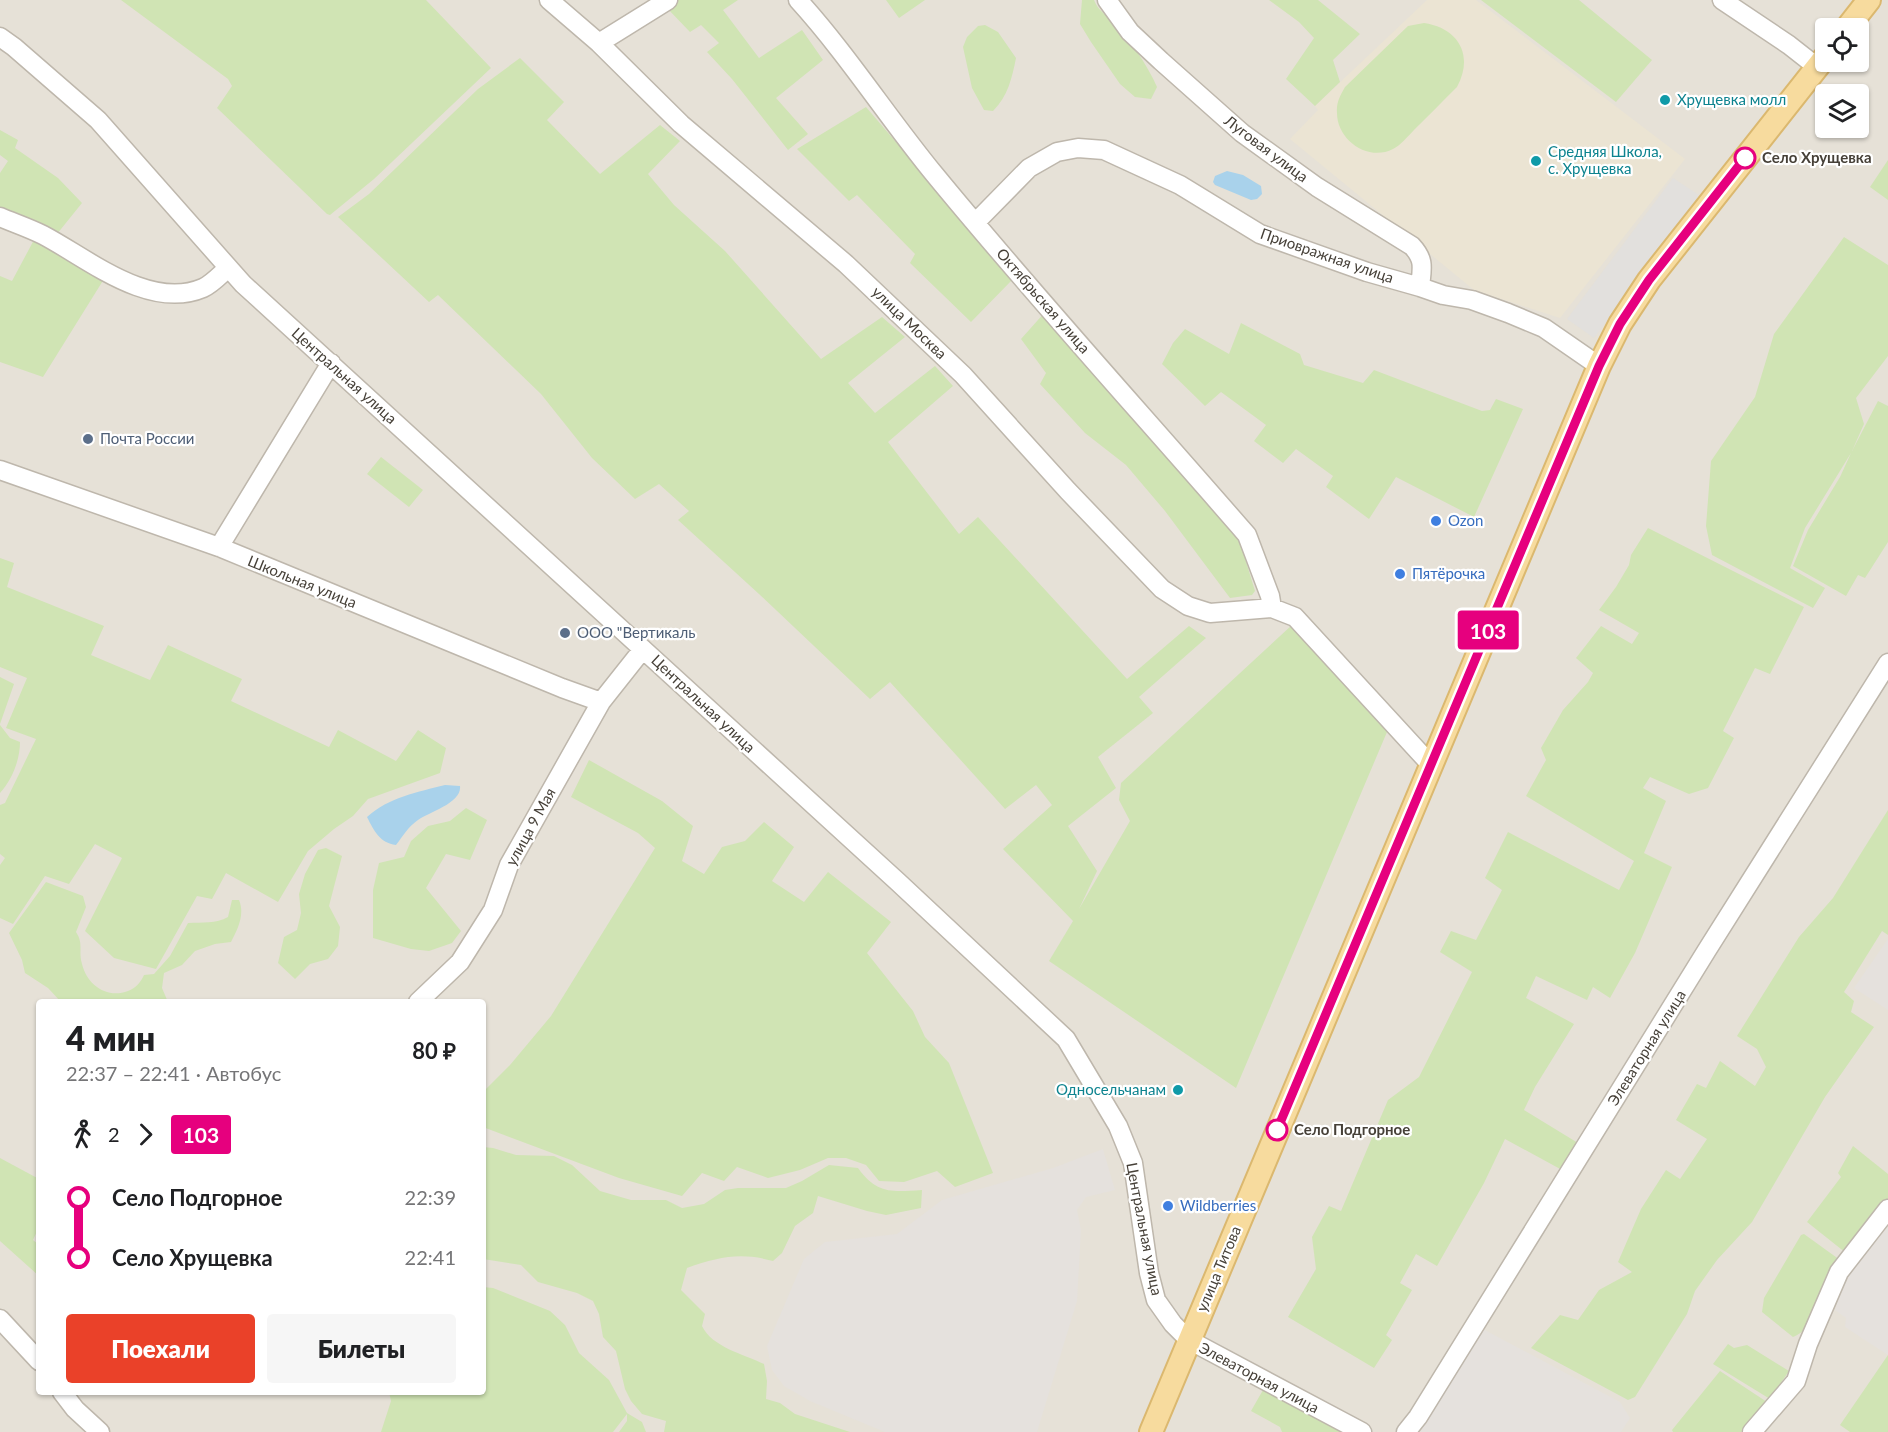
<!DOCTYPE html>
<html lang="ru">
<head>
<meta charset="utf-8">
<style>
  :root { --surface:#fff; --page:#f6f6f6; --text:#202124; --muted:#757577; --accent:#ea4129 }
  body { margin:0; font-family:Lato,sans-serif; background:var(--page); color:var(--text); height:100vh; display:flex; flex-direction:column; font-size:22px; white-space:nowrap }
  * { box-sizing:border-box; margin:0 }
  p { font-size:20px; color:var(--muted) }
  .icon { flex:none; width:33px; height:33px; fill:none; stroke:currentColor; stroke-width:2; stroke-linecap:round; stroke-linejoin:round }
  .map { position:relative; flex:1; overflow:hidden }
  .details { position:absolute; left:36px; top:999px; width:450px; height:396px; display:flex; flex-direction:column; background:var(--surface); border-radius:6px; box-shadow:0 2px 4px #0004 }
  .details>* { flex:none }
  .badge { padding:0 12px; border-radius:4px; font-size:21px; line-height:39px }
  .tools { position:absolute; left:1815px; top:18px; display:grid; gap:12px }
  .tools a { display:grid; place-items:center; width:54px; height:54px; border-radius:6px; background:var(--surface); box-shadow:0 2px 4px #0004; font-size:30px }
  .map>.badge { position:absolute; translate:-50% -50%; box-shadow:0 0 0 3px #fff }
  .legs { display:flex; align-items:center; gap:9px; height:66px; padding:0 30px; font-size:20px }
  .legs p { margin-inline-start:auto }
  .overview { display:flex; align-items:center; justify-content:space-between; height:102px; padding:0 30px }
  h1 { font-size:33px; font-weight:800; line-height:45px }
  .cta { display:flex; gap:12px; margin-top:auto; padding:12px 30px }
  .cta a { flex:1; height:69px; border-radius:6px; background:var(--accent); color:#fff; font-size:24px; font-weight:800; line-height:69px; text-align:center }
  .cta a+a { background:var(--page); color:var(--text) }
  ul { padding:0 30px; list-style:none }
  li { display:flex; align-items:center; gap:21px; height:60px; font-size:22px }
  li i { display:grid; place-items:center; width:9px; height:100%; margin:0 8px; background:currentColor }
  li i::after { content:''; width:15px; height:15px; margin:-8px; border:4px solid; border-radius:50%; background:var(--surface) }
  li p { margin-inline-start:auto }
  li:first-child i { background:linear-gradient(#0000 50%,currentColor 0) }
  li:last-child i { background:linear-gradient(currentColor 50%,#0000 0) }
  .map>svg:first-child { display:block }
</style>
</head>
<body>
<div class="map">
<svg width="1888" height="1432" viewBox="0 0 1888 1432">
  <rect width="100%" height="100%" fill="#f3f0e9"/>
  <path fill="#e6e1d7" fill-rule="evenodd" d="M0 0H1888V1432H0ZM1826 28H1858V62H1826ZM1826 94H1858V128H1826ZM39 1002H483V1392H39Z"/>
  <path fill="#e5e1dd" d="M1888 939V1010L1854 988Z
    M1103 1149 1115 1190 1086 1197 1077 1210 1081 1230 1077 1301 1037 1432H885L810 1401 784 1386 772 1370 767 1346 804 1259 825 1242 897 1234 942 1200 1053 1168Z
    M1888 1227V1355L1845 1327 1846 1318 1835 1310 1844 1277Z
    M1483 1329 1620 1402 1630 1418 1621 1432H1420Z"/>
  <path fill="#ebe4d3" d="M1427 0H1476L1685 159 1560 318 1474 290 1290 139 1318 110 1315 106Z"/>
  <path fill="#d0e4b4" d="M121 0H426L491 68 374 179 330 215 327 214 217 108 232 86 228 79Z
    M677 0H738L723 10 759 58 802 30 823 60 776 98 808 134 788 150 732 79 707 52 719 43 701 25 690 32 666 7Z
    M886 0H925L899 18Z
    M1082 0H1094C1098 10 1104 13 1112 21 1130 40 1147 64 1157 87L1151 99 1135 97 1120 84 1091 42 1080 24Z
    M1269 0H1318L1360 34 1333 60 1340 82 1315 106 1286 79 1314 38 1299 22Z
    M1481 0H1579L1652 60 1616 102Z
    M1424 23C1459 28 1474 56 1457 87 1442 102 1428 116 1414 130 1408 136 1401 145 1393 149 1368 162 1337 140 1337 113 1336 103 1340 96 1345 87L1408 26Z
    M985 25 998 32 1016 58C1012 78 1008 96 993 111L984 110 972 88 963 47 967 37 978 26Z
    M520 58 564 102 547 120 600 174 660 125 680 141 648 174 674 205 725 251 821 359 882 317 905 337 848 383 875 413 935 366 953 386 888 442 959 534 978 517 1127 679 1189 626 1206 638 1139 697 1153 713 1098 757 1116 788 1068 826 1097 871 1079 909 1130 821 1119 800 1121 783 1292 625 1387 732 1236 1088 1049 961 1073 921 1003 849 1052 805 1036 785 1005 809 890 682 870 699 759 594 678 520 689 511 659 484 635 499 592 458 541 394 438 295 429 302 338 217 369 194 478 89Z
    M866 107 1013 279 971 322 910 263 915 254 857 195 849 201 797 149Z
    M0 130 18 140 15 148 58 178 82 203 57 234 29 219 0 208V173L8 161 0 155Z
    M1888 160V200L1870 187Z
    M1844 237 1888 265V356L1856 398 1864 424 1852 451 1878 401 1888 406V542L1865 578 1858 575 1846 596 1793 566 1808 530 1840 477 1851 453 1805 528 1790 568 1825 588 1813 608 1712 555 1706 526 1711 461 1755 397 1774 334Z
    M35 238 104 279 43 377 0 362V276L12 281Z
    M1046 311 1205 498 1240 542 1255 591 1252 595 1230 598 1165 511 1126 465 1085 433 1040 384 1046 373 1021 339Z
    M1241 323 1300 354 1304 365 1363 383 1374 370 1482 411 1490 410 1496 399 1523 409 1474 517 1396 477 1369 519 1326 487 1333 476 1296 449 1283 463 1254 441 1266 425 1221 392 1205 406 1162 364 1173 343 1185 329 1229 354Z
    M381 457 423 490 409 507 367 474Z
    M1648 528 1804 607 1770 674 1755 668 1723 731 1734 738 1708 788 1689 794 1650 777 1643 788 1666 801 1644 853 1672 867 1635 953 1610 998 1593 987 1587 1000 1536 976 1526 998 1574 1024 1535 1087 1524 1110 1578 1143 1562 1170 1505 1139 1484 1183 1437 1266 1416 1254 1400 1283 1412 1290 1386 1335 1392 1340 1374 1368 1288 1317 1316 1269 1312 1237 1329 1206 1341 1211 1388 1100 1419 1077 1472 972 1440 952 1451 931 1476 940 1502 890 1485 878 1508 832 1619 890 1634 861 1526 796 1546 760 1541 748 1563 710 1588 682 1593 673 1576 658 1601 626 1632 644 1639 633 1599 610 1616 587 1629 565 1631 555Z
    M0 558 14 563 7 587 104 626 91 655 150 680 168 645 242 679 231 701 329 747 338 730 396 761 418 730 446 748 440 773 368 799 353 816 334 829 308 851 278 902 226 873 212 899 197 896 156 969 114 958 85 931 122 858 95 844 69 884 45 876 13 924 0 918V865L5 858 0 854V805L5 803 36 739 6 728 27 678 0 667Z
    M0 677 14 684 0 724Z
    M0 725 10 738 20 742C20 760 12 780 0 793Z
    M589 760 662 801 693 826 682 861 704 874 722 847 745 841 764 822 794 847 772 881 804 902 828 872 891 922 867 953 913 1011 925 1037 949 1063 993 1173 955 1187 937 1171 904 1182 879 1181 866 1165 846 1158H828L800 1170 768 1178 737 1167 724 1181 702 1173 682 1196 619 1178 483 1127 484 1091 510 1065 551 1016 655 848 638 833 571 797Z
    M466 808 487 820 470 860 446 854 426 888 461 931 452 943 429 951 411 949 373 938V890L379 863 404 857 411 841 428 826 450 821Z
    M1888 810V935L1882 931 1844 992 1854 1001 1851 1012 1874 1027 1825 1097 1752 1222 1717 1260 1695 1291 1687 1314 1635 1397 1628 1400 1531 1348 1560 1315 1578 1320 1599 1290 1632 1272 1618 1262 1641 1209 1666 1170 1680 1179 1707 1139 1676 1120 1697 1084 1706 1088 1720 1061 1755 1086 1766 1067 1757 1049 1737 1036 1799 937 1833 898Z
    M326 848 342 856 329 906 340 927 338 946 328 959 310 964 295 979 278 963 284 937 297 930 301 913 299 894 305 874 318 850Z
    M46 882 83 896 86 907 76 932C84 944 78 951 82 964 87 985 107 999 128 991 136 988 141 982 144 975L154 974 170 956 188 923C202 922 216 924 228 917L232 900H239C245 914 238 929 231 942L215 944 195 951 182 965 164 973 162 988 168 1002H61L48 988 25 973 22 960 9 933Z
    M1853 1146 1888 1174V1200L1846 1253 1807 1222 1841 1177 1838 1173Z
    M483 1147 493 1148 516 1155 554 1156 572 1165 600 1191 631 1200H666L682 1208 704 1204 725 1190 738 1188H786L802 1181 829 1165 858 1168C877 1194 891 1192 922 1190L921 1208 886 1215 867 1211 818 1196 813 1213 795 1226 782 1253 773 1261C740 1252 719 1257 687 1268L681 1290 705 1314 702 1326C712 1347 743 1354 764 1364L767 1381 766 1399 780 1403 795 1414 850 1432H664L666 1421 642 1414 631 1401 625 1389 616 1351 603 1337 599 1314 593 1301 577 1293 538 1282 521 1265 483 1259Z
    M0 1158 39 1179V1227L33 1240 39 1245V1276L0 1241Z
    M1804 1234 1840 1260C1830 1282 1817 1329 1793 1337L1762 1312 1764 1298 1801 1235Z
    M483 1287 493 1288 550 1311 565 1325 579 1353 609 1380 627 1413 642 1422 646 1432H619L627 1421V1414L613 1432H381L391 1401 389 1392H483Z
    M1728 1344 1734 1348 1747 1345 1789 1371 1770 1399 1713 1364Z
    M1888 1355V1432H1850L1840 1425Z
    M1720 1371 1767 1402 1741 1432H1673L1672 1430Z
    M1263 1390 1342 1432H1282L1280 1427 1251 1411Z"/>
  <path fill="#e2e0dd" d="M1673 178 1699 195 1594 338 1567 319Z"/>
  <path fill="#a9d2eb" d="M1227 171 1243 175 1261 186 1262 194 1257 199 1251 200 1215 185 1213 182 1215 176Z
    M445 785 460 786C462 803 429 812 418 820 408 827 403 836 396 845 380 843 374 831 367 817 389 797 418 792 445 785Z"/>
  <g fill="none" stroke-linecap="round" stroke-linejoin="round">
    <g stroke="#beb7ac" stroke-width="21">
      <path id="minor" d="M549 0 599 43 681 124 846 264 963 375 1068 491 1162 589 1188 606 1210 613 1272 608 1295 617 1432 766
        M798 0C848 55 888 118 935 175 1036 298 1143 415 1247 535L1270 596 1272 608
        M1107 0 1130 32 1161 61 1242 133 1317 187 1412 246C1425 260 1422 268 1420 287
        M1722 0 1789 45 1817 67
        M0 37 14 47 98 120 243 284 898 882 1066 1039 1118 1126 1133 1163 1149 1273 1156 1300 1173 1324 1189 1340 1362 1432
        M599 43 668 0
        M0 217C14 223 29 228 43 235 87 258 149 311 203 288 212 284 221 274 228 268
        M975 223 1029 168 1057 152 1078 148 1104 150 1180 185 1260 234 1367 272 1420 287 1443 295 1472 300 1508 313 1544 328 1599 366
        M0 470 219 547 562 688 601 702
        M219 547 331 363
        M418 1002 460 962 493 910 509 865 601 702 643 649
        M0 1319 39 1361
        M62 1392 75 1409 100 1432
        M1406 1432 1418 1417 1707 950 1888 663
        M1752 1432 1796 1381 1808 1344 1839 1272 1888 1209"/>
    </g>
    <g stroke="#dbb86f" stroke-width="26">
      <path id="major" d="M1847 28 1869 0
        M1151 1432 1599 366 1620 324 1649 280 1826 56"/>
    </g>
    <use href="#minor" stroke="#fff" stroke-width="18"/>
    <use href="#major" stroke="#f7db9e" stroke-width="22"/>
  </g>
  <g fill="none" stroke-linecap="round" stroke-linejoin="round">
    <g stroke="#fff" stroke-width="14">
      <path id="line-1" d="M1277 1130 1599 366 1620 324 1649 280 1745 158"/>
    </g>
    <use href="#line-1" stroke="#e6007e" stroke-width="9"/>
  </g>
  <g fill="#0f9aa8" stroke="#fff" stroke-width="2">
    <circle cx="1665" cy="100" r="6"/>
    <circle cx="1536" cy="161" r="6"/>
    <circle cx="1178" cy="1090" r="6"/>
  </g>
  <g fill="#fff" stroke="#e6007e" stroke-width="3">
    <circle cx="1745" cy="158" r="10"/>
    <circle cx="1277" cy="1130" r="10"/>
  </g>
  <g fill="#5c6f8a" stroke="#fff" stroke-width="2">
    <circle cx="88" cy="439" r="6"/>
    <circle cx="565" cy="633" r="6"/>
  </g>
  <g fill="#3f7fe0" stroke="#fff" stroke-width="2">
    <circle cx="1436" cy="521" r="6"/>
    <circle cx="1400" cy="574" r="6"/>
    <circle cx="1168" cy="1206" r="6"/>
  </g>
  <g text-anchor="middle" stroke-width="4.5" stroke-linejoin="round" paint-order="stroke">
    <g font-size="15" fill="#0d838f" stroke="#fff" text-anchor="start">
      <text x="1677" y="105">Хрущевка молл</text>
      <text x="1548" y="157">Средняя Школа,<tspan x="1548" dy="17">с. Хрущевка</tspan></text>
      <text x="1166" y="1095" text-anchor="end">Односельчанам</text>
    </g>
    <g font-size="15" fill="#464038" stroke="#fff">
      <text transform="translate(1266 149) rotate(37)" y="5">Луговая улица</text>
      <text transform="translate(1327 256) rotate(19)" y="5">Приовражная улица</text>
      <text transform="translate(1043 301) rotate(49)" y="5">Октябрьская улица</text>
      <text transform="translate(909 323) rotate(44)" y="5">улица Москва</text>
      <text transform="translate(344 376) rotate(42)" y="5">Центральная улица</text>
      <text transform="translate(302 582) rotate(22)" y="5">Школьная улица</text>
      <text transform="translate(703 704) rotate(43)" y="5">Центральная улица</text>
      <text transform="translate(531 827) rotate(-61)" y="5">улица 9 Мая</text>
      <text transform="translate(1647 1048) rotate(-58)" y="5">Элеваторная улица</text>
      <text transform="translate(1144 1229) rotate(79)" y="5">Центральная улица</text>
      <text transform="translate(1219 1269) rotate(-67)" y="5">улица Титова</text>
      <text transform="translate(1259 1378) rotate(28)" y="5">Элеваторная улица</text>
    </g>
    <g font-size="15" font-weight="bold" fill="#464038" stroke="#fff" text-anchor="start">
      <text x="1762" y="163">Село Хрущевка</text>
      <text x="1294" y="1135">Село Подгорное</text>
    </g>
    <g font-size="15" fill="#4e5e75" stroke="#fff" text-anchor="start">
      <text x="100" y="444">Почта России</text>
      <text x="577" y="638">ООО "Вертикаль</text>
    </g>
    <g font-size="15" fill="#366cbe" stroke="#fff" text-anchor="start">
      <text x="1448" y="526">Ozon</text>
      <text x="1412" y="579">Пятёрочка</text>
      <text x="1180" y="1211">Wildberries</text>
    </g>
  </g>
</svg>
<div class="tools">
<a><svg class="icon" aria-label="locate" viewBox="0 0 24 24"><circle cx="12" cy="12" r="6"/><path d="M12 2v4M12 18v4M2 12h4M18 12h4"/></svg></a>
<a><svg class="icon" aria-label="layers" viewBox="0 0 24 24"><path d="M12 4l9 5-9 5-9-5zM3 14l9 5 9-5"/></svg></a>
</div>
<b class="badge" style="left:1488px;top:630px;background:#e6007e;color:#fff">103</b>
<section class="details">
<div class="overview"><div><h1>4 мин</h1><p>22:37 – 22:41 · Автобус</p></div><b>80 ₽</b></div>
<div class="legs"><svg class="icon" aria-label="walk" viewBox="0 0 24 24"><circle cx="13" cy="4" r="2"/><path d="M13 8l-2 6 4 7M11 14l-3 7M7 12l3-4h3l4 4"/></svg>2<svg class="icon" aria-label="forward" viewBox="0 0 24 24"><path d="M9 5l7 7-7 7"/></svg><b class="badge" style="background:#e6007e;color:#fff">103</b></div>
<ul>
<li><i style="color:#e6007e"></i><b>Село Подгорное</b><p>22:39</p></li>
<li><i style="color:#e6007e"></i><b>Село Хрущевка</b><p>22:41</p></li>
</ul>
<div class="cta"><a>Поехали</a><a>Билеты</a></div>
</section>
</div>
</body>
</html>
